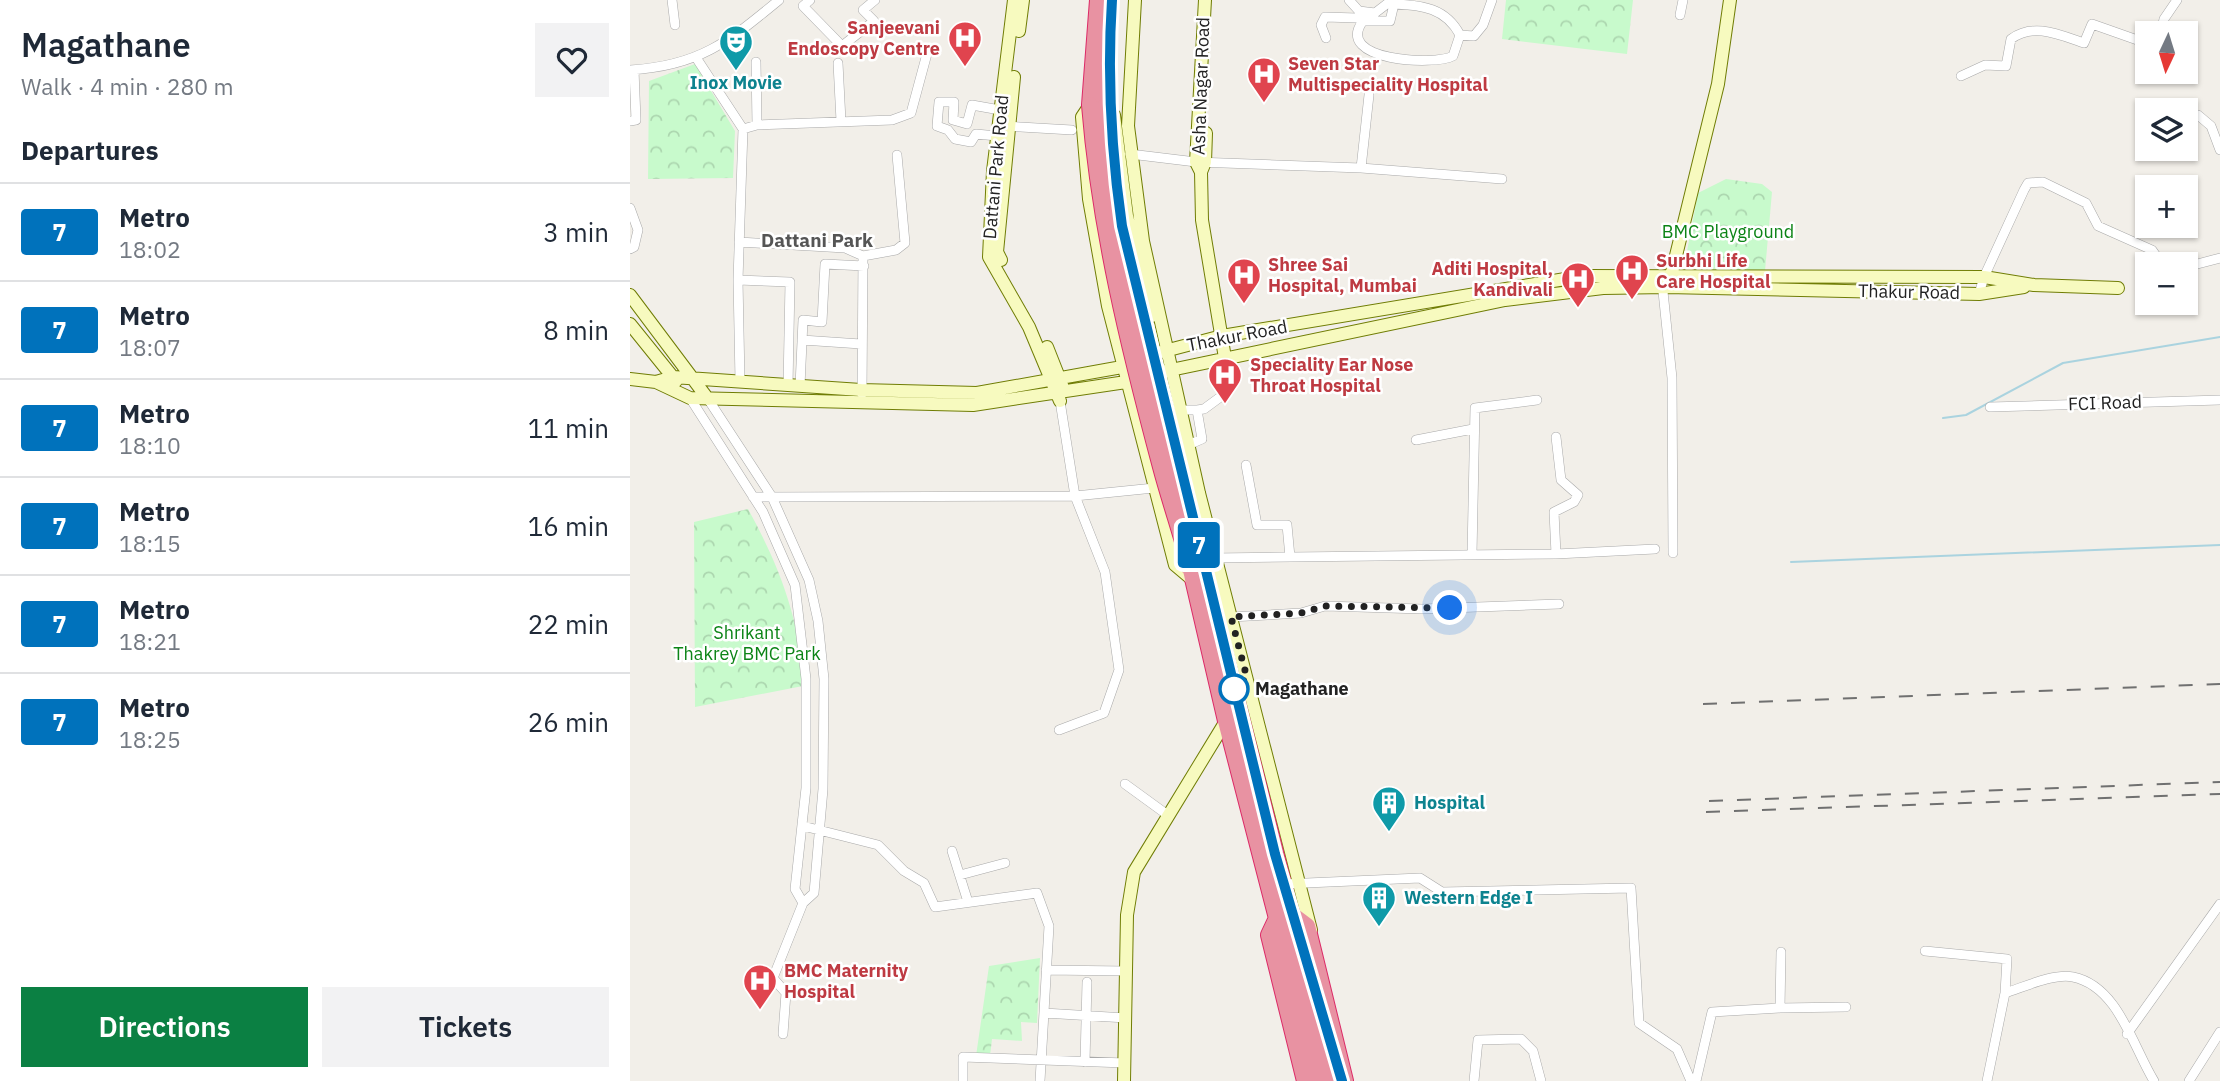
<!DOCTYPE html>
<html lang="en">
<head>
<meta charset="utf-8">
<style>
  :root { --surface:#fff; --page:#f2f2f3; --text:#1f2937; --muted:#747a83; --line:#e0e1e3; --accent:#0b8043 }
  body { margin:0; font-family:"IBM Plex Sans",sans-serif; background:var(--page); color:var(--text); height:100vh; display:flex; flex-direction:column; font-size:26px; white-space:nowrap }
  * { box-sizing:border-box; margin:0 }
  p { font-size:23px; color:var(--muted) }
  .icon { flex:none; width:38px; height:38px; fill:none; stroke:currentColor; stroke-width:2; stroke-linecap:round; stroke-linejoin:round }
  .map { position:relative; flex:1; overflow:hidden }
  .sheet { display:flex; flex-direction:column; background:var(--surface); width:630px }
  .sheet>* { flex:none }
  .badge { padding:0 14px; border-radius:5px; font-size:24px; line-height:46px }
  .needle { width:46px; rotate:184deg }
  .fabs { position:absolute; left:1505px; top:21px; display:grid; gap:14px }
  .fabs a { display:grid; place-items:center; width:63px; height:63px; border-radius:0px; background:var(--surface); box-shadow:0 2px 5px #0004; font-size:35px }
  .you { position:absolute; width:35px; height:35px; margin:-18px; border:5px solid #fff; border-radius:50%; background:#1a73e8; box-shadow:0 0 0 10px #1a73e833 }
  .map>.badge { position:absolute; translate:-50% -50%; box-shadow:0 0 0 4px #fff }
  h2 { padding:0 21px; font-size:26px; line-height:63px }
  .round { display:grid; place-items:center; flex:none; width:74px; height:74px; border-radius:0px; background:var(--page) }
  .overview { display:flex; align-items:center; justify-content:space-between; height:119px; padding:0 21px }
  h1 { font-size:33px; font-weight:600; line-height:52px }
  .cta { display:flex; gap:14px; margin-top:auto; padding:14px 21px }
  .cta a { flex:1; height:80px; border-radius:0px; background:var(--accent); color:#fff; font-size:28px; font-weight:600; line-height:80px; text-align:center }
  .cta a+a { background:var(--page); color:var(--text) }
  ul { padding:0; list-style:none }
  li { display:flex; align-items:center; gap:21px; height:98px; padding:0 21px; border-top:2px solid var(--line) }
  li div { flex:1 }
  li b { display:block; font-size:26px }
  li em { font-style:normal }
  li .badge { min-width:77px; font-weight:700; text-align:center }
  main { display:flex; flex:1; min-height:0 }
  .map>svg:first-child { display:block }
</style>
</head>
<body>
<main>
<section class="sheet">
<div class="overview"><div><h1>Magathane</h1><p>Walk · 4 min · 280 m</p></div><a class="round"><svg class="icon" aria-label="heart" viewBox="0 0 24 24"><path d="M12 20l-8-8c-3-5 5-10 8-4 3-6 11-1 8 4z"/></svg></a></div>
<h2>Departures</h2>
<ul>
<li><span class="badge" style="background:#0072bc;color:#fff">7</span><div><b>Metro</b><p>18:02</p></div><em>3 min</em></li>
<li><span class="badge" style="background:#0072bc;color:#fff">7</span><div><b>Metro</b><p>18:07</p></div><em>8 min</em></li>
<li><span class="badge" style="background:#0072bc;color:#fff">7</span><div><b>Metro</b><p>18:10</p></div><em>11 min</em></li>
<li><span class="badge" style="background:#0072bc;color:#fff">7</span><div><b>Metro</b><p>18:15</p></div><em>16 min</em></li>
<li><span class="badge" style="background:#0072bc;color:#fff">7</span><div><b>Metro</b><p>18:21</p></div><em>22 min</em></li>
<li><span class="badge" style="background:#0072bc;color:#fff">7</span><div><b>Metro</b><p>18:25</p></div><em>26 min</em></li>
</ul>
<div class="cta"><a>Directions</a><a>Tickets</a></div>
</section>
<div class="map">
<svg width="1590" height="1081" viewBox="0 0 1590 1081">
  <defs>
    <pattern id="park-crowns" width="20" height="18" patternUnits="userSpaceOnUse" patternTransform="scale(1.75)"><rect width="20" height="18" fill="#c8facc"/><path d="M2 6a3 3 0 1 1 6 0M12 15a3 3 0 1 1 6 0" fill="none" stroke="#acd6af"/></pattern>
  </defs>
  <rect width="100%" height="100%" fill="#f2efe9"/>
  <path fill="url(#park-crowns)" d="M876 0H1003L997 54 872 39Z
    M65 64 105 131 103 178 18 179 19 81Z
    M1096 179 1132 184 1142 192 1135 271 1068 269 1055 262 1068 193Z
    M118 509C149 565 171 621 173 686L65 707 64 522Z
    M410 958 407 1023 391 1022 392 1041 362 1039 360 1056H346L359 966Z"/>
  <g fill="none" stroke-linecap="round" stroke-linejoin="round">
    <path stroke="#aad3df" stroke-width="2" d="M1313 418 1336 415 1433 363 1590 337
      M1161 562 1590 545"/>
    <g stroke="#a9a9a9" stroke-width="10">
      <path id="street" d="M42 0 45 25
        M180 0 173 6 212 46 244 21 233 10 245 0
        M719 0 729 11 745 13 762 0
        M1050 15 1053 0
        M1531 33 1534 19 1547 0
        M830 35 823 56C805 66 703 61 733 21H760L764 4C792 5 816 8 830 35L844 36 853 25 862 0
        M696 38 691 25 695 17 727 18 733 21
        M67 59 113 129
        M126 62 127 125
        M208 63 211 121
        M0 70C69 66 98 42 149 0
        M1331 76 1355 65 1376 66 1381 39C1404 22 1430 35 1454 43L1462 24 1513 42 1517 39
        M1568 115 1581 126 1590 150
        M0 121 6 120 4 70
        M374 126 442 130
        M367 136 346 134 341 142 325 139 318 130 307 126 309 102H324L323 120 337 124 342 105 370 110
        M500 154 566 162 731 168 872 179
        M731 168 739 95
        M0 208 8 230 4 247 0 249
        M109 242 215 248 233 256 232 394
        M233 256 266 250 275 243 267 155
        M1556 267 1590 258
        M108 280 160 282 158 386
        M1032 282 1042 378 1043 553
        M1349 294 1354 277 1394 190 1398 183 1413 182 1456 203 1468 226 1522 250 1532 264
        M172 340 231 344
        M110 381 108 280 113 129 127 125 262 120 281 113 298 50
        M170 386 173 320 192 322 195 264 234 266
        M60 398 133 512 165 585 176 679V788L165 889 173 903
        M78 399 142 497 179 580 188 621 194 679 193 789 184 893 173 903 143 978 156 993 153 1034
        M1360 407 1590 400
        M551 410H567L572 439 558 445
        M567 410 574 409 589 398
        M926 437 931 480 948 495 944 502 924 512 926 554
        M786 440 843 429
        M616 465 627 525H657L660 557
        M123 497 445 496 524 488
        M842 554 845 408 907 400
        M583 558 926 554 1025 549
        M601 617 671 613 695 606 792 609 929 604
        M429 730 474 713 489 670 475 572 445 496 430 401
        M495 784 539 816
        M173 826 248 845 274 871 294 883 305 907 407 893 419 926 410 1081
        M322 851 338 902
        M330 875 375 863
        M654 884 790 878 812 892 1001 888 1009 1023 1047 1049 1061 1081
        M1295 951 1377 959 1375 993 1357 1081
        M416 970 496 971
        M1375 993C1394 987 1424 973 1443 977 1488 986 1503 1047 1524 1081
        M1150 1008 1216 1007
        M414 1013 496 1018
        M1497 1034 1590 904
        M455 1062 457 982
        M333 1081V1057L495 1063
        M844 1081 848 1040 891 1039 903 1051 911 1081
        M1066 1081 1082 1012 1150 1008 1151 952
        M1559 1081 1590 1032"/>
    </g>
    <g stroke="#707d05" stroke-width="14">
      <path id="secondary" d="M384 0 363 171 359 257 399 327 430 401
        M505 0 498 126 513 241 569 493 681 930
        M575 0 566 162 571 172 572 220 595 358
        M389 31 393 0
        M460 105 452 117 459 199 478 306 545 565 564 581
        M475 107 484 115 497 216 522 316
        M571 172 575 162 576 133
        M371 260 367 252 384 77
        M1041 276 1088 84 1100 0
        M0 295 78 399
        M0 324 46 381
        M417 347 432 385
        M0 379 26 382 60 398 343 405 496 382 536 371 875 300 973 288 1037 287 1349 294 1394 287
        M26 382 43 377 231 390 347 393 492 367 531 352 592 336 953 276 1354 277 1404 285 1488 288
        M494 1081 497 915 504 872 596 721"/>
    </g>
    <g stroke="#dc2a67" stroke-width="18">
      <path id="highway" d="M460 105 468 0
        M475 107 480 0
        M569 552 703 1081
        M561 570 596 721 689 1081
        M661 914 677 926 715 1081
        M647 918 639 935 675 1081"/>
    </g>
    <use href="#street" stroke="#fff" stroke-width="9"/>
    <use href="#secondary" stroke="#f7fabf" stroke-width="12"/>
    <use href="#highway" stroke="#e892a2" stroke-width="16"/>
    <path stroke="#707070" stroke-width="2" stroke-dasharray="14 14" stroke-linecap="butt" d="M488 0C483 77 487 149 498 225L650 852 717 1081
      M1073 704 1590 684
      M1079 801 1590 782
      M1076 812 1590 794"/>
    <g stroke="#dc2a67" stroke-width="18" stroke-linecap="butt">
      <path id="highway-bridge" d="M460 105C470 229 499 347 531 467 540 501 552 535 561 570
        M475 107C487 259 527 406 569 552"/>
    </g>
    <use href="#highway-bridge" stroke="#e892a2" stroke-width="16"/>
  </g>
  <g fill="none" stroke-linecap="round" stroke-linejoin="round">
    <g stroke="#fff" stroke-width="16">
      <path id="line" d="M482 0C477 77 481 150 492 226L645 854 712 1081"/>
    </g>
    <use href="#line" stroke="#0072bc" stroke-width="10"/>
    <path stroke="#222" stroke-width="7" stroke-dasharray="0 12.6" d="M604 689 617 678 601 617 671 613 695 606 820 608"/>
  </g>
  <defs>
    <g id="hospital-pin" transform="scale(1.75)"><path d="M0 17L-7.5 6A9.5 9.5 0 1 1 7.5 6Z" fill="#e0444e" stroke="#fff"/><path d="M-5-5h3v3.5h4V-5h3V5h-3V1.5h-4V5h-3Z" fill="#fff"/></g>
    <g id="theatre-pin" transform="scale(1.75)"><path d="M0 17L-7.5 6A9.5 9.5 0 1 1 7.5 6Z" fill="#0f9aa8" stroke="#fff"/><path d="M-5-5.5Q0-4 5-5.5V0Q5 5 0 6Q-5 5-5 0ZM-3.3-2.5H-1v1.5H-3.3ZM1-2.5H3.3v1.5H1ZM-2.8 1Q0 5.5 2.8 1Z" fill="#fff"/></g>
    <g id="building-pin" transform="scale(1.75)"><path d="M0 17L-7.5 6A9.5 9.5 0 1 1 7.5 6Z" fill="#0f9aa8" stroke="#fff"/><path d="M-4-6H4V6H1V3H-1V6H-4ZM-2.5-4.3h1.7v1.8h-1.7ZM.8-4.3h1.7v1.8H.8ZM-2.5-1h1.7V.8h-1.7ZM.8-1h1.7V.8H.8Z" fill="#fff"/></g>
  </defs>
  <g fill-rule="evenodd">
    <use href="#hospital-pin" x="335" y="38"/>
    <use href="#theatre-pin" x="106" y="42"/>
    <use href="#hospital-pin" x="634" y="74"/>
    <use href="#hospital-pin" x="1002" y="271"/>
    <use href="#hospital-pin" x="614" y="275"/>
    <use href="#hospital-pin" x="948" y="279"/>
    <use href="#hospital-pin" x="595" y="375"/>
    <use href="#building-pin" x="759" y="803"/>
    <use href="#building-pin" x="749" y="898"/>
    <use href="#hospital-pin" x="130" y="981"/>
  </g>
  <circle fill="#fff" stroke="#0072bc" stroke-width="3.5" cx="604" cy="689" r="14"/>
  <g text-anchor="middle" stroke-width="5" stroke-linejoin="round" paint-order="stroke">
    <g font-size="18" font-weight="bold" fill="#be3a42" stroke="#fff" text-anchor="start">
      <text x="310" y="34" text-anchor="end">Sanjeevani<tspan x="310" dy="21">Endoscopy Centre</tspan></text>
      <text x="658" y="70">Seven Star<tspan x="658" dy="21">Multispeciality Hospital</tspan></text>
      <text x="1026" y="267">Surbhi Life<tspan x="1026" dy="21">Care Hospital</tspan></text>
      <text x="638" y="271">Shree Sai<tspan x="638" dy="21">Hospital, Mumbai</tspan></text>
      <text x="923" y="275" text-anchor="end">Aditi Hospital,<tspan x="923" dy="21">Kandivali</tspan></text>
      <text x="620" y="371">Speciality Ear Nose<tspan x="620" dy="21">Throat Hospital</tspan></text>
      <text x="154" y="977">BMC Maternity<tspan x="154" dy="21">Hospital</tspan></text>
    </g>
    <g font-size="18" font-weight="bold" fill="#0d838f" stroke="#fff" text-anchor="start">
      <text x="106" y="89" text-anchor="middle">Inox Movie</text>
      <text x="784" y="809">Hospital</text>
      <text x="774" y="904">Western Edge I</text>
    </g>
    <g font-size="18" fill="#222" stroke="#fff">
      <text transform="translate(571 86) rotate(-88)" y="6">Asha Nagar Road</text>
      <text transform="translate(366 167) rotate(-85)" y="6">Dattani Park Road</text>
      <text transform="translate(1279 292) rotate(1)" y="6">Thakur Road</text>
      <text transform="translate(607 336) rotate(-11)" y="6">Thakur Road</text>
      <text transform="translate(1475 403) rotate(-2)" y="6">FCI Road</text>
    </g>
    <g font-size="18" fill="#0c8416" stroke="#fff">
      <text x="1098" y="238">BMC Playground</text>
      <text x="117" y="639">Shrikant<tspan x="117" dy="21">Thakrey BMC Park</tspan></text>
    </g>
    <g font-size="18" font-weight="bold" fill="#222" stroke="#fff" text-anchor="start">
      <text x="625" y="695">Magathane</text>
    </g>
    <g font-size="19" font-weight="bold" fill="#555" stroke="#fff">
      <text x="187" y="247">Dattani Park</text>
    </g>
  </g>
</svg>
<div class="fabs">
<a><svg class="needle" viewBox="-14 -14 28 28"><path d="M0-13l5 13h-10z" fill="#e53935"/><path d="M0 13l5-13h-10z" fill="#747a83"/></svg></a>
<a><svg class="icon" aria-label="layers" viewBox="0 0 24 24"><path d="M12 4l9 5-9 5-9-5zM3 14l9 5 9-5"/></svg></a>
<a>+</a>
<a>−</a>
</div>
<div class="you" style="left:820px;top:608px"></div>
<b class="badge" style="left:569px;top:545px;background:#0072bc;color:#fff">7</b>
</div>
</main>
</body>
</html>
